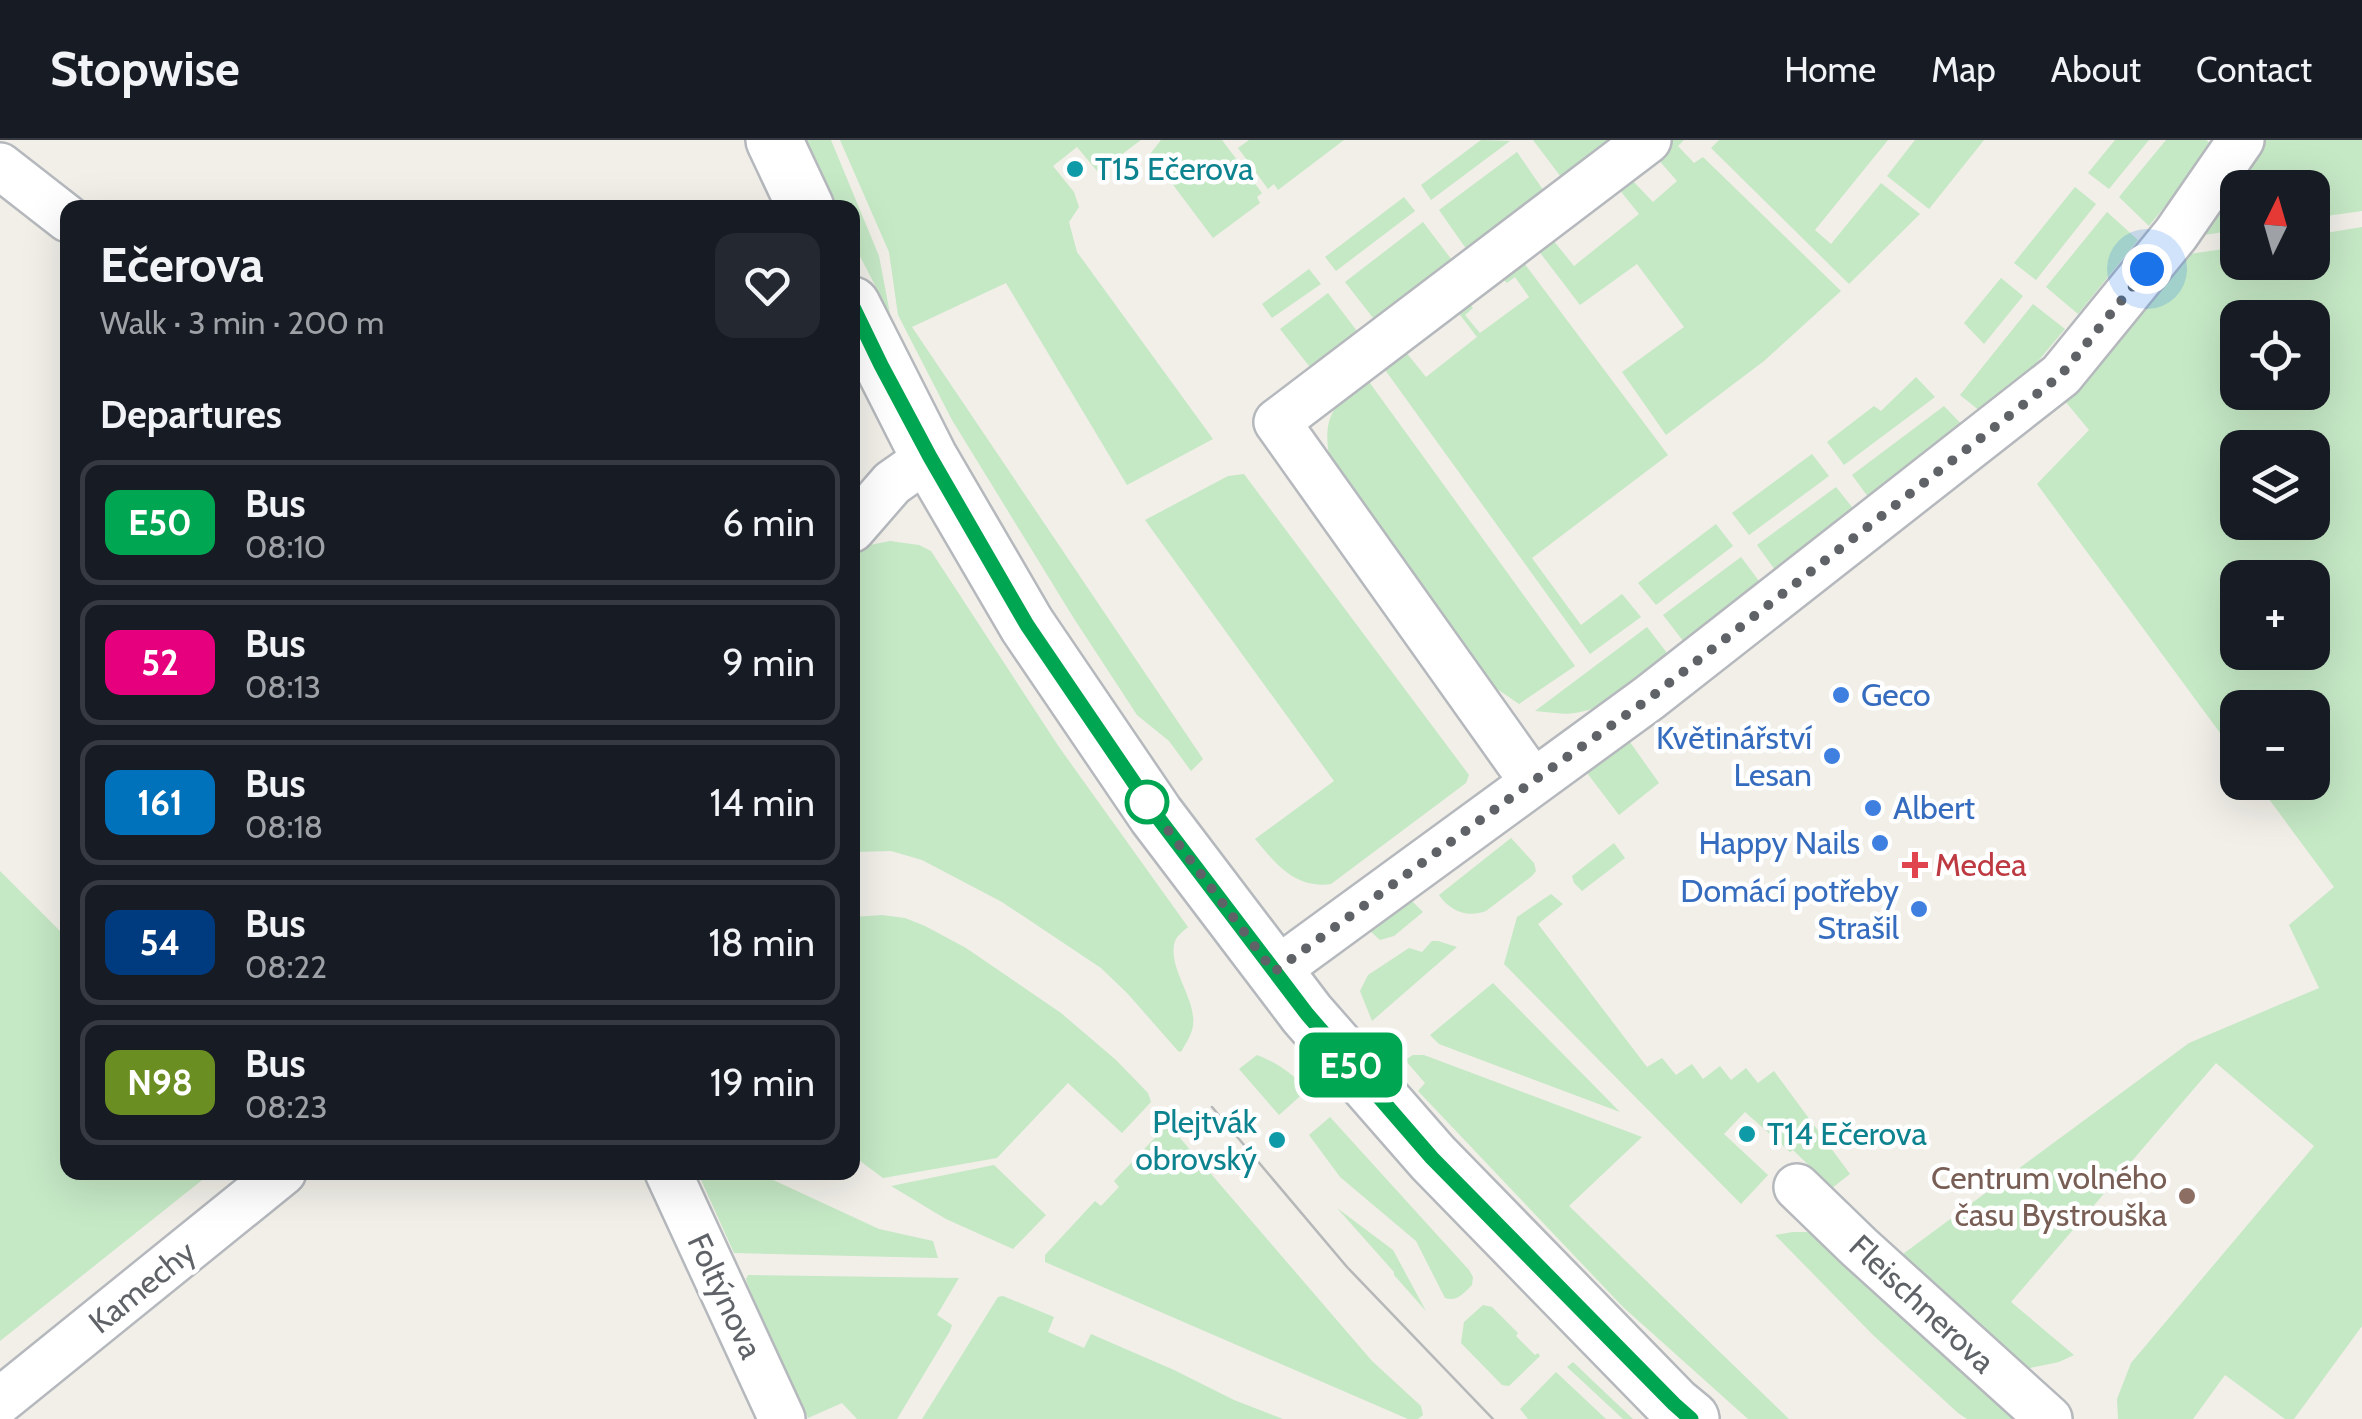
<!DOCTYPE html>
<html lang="en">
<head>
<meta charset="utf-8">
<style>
  :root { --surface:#171b24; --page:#242831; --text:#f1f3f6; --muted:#9ea1a6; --line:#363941 }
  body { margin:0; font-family:Cabin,sans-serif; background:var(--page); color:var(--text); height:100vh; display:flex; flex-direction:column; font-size:38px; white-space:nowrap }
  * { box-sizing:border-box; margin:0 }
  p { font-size:32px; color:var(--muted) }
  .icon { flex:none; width:55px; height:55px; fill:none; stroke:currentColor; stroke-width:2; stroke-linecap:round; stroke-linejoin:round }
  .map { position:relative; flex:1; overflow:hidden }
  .sheet { position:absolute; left:60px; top:60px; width:800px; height:980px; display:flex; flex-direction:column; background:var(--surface); border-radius:20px; box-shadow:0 10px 40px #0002 }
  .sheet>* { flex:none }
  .badge { padding:0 20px; border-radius:15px; font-size:35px; line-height:65px }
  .needle { width:65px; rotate:5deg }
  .buttons { position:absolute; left:2220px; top:30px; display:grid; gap:20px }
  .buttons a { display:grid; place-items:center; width:110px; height:110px; border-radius:20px; background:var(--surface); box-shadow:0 10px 40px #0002; font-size:50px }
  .you { position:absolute; width:50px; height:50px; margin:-25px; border:8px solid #fff; border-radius:50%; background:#1a73e8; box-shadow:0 0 0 15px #1a73e833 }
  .map>.badge { position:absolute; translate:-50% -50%; box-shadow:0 0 0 5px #fff }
  h2 { padding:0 40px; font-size:38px; line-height:90px }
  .round { display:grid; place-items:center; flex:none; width:105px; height:105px; border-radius:20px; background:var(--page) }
  .summary { display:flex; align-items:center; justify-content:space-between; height:170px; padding:0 40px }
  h1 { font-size:48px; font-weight:800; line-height:75px }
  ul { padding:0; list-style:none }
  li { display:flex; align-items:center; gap:30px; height:125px; margin:0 20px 15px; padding:0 20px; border:5px solid var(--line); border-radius:20px }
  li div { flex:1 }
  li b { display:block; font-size:38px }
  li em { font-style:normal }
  li .badge { min-width:110px; font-weight:700; text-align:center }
  header { display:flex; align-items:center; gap:60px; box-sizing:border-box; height:140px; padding:0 50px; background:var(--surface); border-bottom:2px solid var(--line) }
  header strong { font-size:48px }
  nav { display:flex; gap:55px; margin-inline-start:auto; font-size:35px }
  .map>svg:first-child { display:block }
</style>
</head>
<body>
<header>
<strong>Stopwise</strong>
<nav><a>Home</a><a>Map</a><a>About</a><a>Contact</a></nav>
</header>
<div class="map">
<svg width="2362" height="1279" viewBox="0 0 2362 1279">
  <rect width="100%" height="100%" fill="#f1efe8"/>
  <path fill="#c5e8c5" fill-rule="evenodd" d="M806 0H831L879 116 890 174 853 103 852 68 835 67Z
    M840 0H1141L1098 32 1077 7 1053 26 1074 52 1079 67 1069 82 1077 112 1213 299 1127 345 1006 143 912 187 1203 619 1191 631 1169 601 1137 575 1073 477 952 280 898 175 889 112Z
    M1161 0H1222L1262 53 1257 57 1260 63 1213 98 1150 14Z
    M1249 0H1344L1278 50 1274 44 1268 49 1238 8Z
    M1481 0 1510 1 1431 60 1421 45Z
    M1533 0H1612L1564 41Z
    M1673 0H1684L1678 6 1694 23 1703 17 1841 151 1764 221 1666 295 1622 232 1684 187 1637 124 1580 165 1538 110 1553 100 1574 126 1639 74 1618 48 1630 38 1653 62 1677 41 1656 17Z
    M1719 0H1888L1815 90 1831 104 1881 43 1920 74 1849 144 1711 8Z
    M1915 0H1984L1929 69 1887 36Z
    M2115 0H2149L2109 49 2088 33Z
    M2166 0H2206L2213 6 2149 86 2119 57Z
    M2266 0H2362V71L2313 78 2312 48H2238L2237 90 2191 97 2239 39Z
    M1517 12 1546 54 1469 113 1439 70Z
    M2075 47 2096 64 2036 140 2014 123Z
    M1404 57 1415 71 1336 131 1325 117Z
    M2107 72 2138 100 2078 174 2046 147Z
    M1423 82 1455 124 1377 183 1345 142Z
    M2362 87V1186L2294 1279H2285L2225 1235 2193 1279H2118L2117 1259 2131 1223 2314 1006 2216 923 2011 1162 2074 1215 2059 1222 2025 1229 1903 1114 2189 903 2319 848 2289 785 2334 747 2257 643 2312 642V568H2238L2237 616 2037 344 2089 290 2060 255 2176 116 2237 107 2238 122H2312L2313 95ZM2238 178H2312V252H2238ZM2238 308H2312V382H2238ZM2238 438H2312V512H2238Z
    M1524 123 1668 315 1532 418 1581 485 1622 454 1641 477 1590 514 1383 227 1405 211 1426 237 1477 197 1457 171 1469 163 1473 168 1465 175 1480 193 1529 157 1515 137 1507 143 1502 138Z
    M1309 129 1321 144 1272 178 1262 164Z
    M2001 138 2023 156 1984 204 1964 183Z
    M1328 153 1360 195 1313 231 1280 189Z
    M2033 164 2065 189 2039 220 1985 275 1960 255Z
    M1916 237 1935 257 1844 325 1827 302 1874 266 1881 271Z
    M1367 239 1575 526 1519 564 1487 542 1331 327C1322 280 1328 268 1367 239Z
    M1944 266 1967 290 1874 365 1852 335Z
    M1812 314 1829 336 1749 395 1732 373Z
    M1244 334 1469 635 1466 643 1331 744C1295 749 1276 724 1255 699L1334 641 1145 380 1228 336Z
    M1836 347 1860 377 1781 438 1757 405Z
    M1716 384 1733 406 1656 465 1638 443Z
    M890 401 919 405 931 411 1059 607 1188 787C1182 792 1175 797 1174 805 1169 831 1200 864 1192 890 1190 897 1185 905 1181 912L1178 911 1128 854 1101 828 1002 762 922 720 891 711 853 712V414L865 406Z
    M1741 417 1765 449 1687 506 1663 475Z
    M1647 487 1671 518C1642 538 1611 568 1575 573 1563 575 1548 572 1535 571Z
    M1627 598 1659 643 1619 675 1584 629Z
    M1511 698 1534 723 1536 731 1532 736 1486 771C1467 778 1450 771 1439 755Z
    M1614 703 1625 718 1582 751 1574 743 1572 736Z
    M0 731 67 798 68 1032 211 1033 0 1201Z
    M1551 754 1563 764 1538 784 1647 927 1662 918 1676 935 1692 924 1703 939 1720 926 1731 940 1746 928 1758 943 1774 931 1850 1034 1832 1048 1793 1010 1790 1012 1745 972 1724 994 1768 1035 1741 1064 1504 824 1517 777Z
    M1410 759 1423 772 1394 796 1380 800 1370 791Z
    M882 775 905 778 925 786 966 808 1061 873 1116 920 1148 953 1151 962 1122 993 1068 943 997 1018 883 1038 852 1015 853 777Z
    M1432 801H1438L1457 807 1372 881 1360 851 1368 835 1409 808 1422 812Z
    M1493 843 1620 972 1439 904 1430 895Z
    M1257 915C1278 923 1292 933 1307 950L1279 975 1239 929Z
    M1413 915H1424L1642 997 1569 1066 1789 1279H1748L1623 1167 1418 951 1425 943 1405 920Z
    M1330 977 1469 1130 1473 1137 1472 1145C1464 1153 1457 1162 1445 1158L1416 1101 1340 1037 1309 995Z
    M1168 984 1372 1221 1421 1266 1423 1275 1418 1279H1408L1045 1122V1115L1095 1061 1101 1066 1119 1047 1114 1041Z
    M994 1025 1046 1075 1013 1109 946 1079 891 1046Z
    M698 1033H763L771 1039 879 1089 933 1101 938 1118 734 1113Z
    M1337 1068 1393 1110 1426 1171 1394 1135V1132Z
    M1793 1092H1809L1825 1100 2024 1279H1967L1958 1273 1873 1195 1775 1095Z
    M748 1135 959 1138 937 1175 952 1185 950 1191 897 1279H857L842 1263 808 1278 771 1200 747 1143 746 1139Z
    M1003 1156 1054 1177 1048 1192 1084 1208 1091 1194 1174 1230 1234 1260 1283 1279H922L998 1157Z
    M1483 1165 1492 1167 1518 1193 1516 1196 1535 1215 1538 1213 1540 1216 1509 1246 1502 1245 1461 1203 1464 1182Z
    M1573 1222 1633 1279H1623L1567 1227Z
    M1556 1232 1606 1279H1528L1520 1269Z"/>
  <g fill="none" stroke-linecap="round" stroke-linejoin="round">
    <g stroke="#b5b8bc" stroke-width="50">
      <path id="minor" d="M0 26 68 79
        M852 389 892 343 929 317
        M1533 642 1277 282 1648 0
        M1274 832 1649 558 2061 235 2176 94 2241 0
        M668 1032 782 1279
        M1797 1047 1859 1107 2049 1279
        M0 1261 283 1032"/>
    </g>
    <g stroke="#b5b8bc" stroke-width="60">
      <path id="tertiary" d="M774 0 806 68
        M852 165 929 317 1027 485 1156 675 1307 874 1433 1018 1674 1265 1691 1279"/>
    </g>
    <use href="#minor" stroke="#fff" stroke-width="45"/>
    <use href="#tertiary" stroke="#fff" stroke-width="55"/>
    <path stroke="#b6b7b8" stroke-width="2.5" d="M1212 967 1347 1127 1493 1279"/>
  </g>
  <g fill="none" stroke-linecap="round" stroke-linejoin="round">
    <g stroke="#fff" stroke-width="22">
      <path id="line" d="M852 165 881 225 930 317 1027 485 1156 675 1307 874 1432 1018 1674 1264 1691 1279"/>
    </g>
    <use href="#line" stroke="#00a651" stroke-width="15"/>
    <path stroke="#5f6368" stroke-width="10" stroke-dasharray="0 18" d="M1147 662 1274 832 1532 642 1650 558 2061 235 2147 129"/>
  </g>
  <g fill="#0f9aa8" stroke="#fff" stroke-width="4">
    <circle cx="1075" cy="29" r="10"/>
    <circle cx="1747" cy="994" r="10"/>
    <circle cx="1277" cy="1000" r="10"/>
  </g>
  <g fill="#3f7fe0" stroke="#fff" stroke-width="4">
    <circle cx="1841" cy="555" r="10"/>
    <circle cx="1832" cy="616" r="10"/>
    <circle cx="1873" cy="668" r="10"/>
    <circle cx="1880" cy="703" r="10"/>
    <circle cx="1919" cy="769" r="10"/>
  </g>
  <circle fill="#fff" stroke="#00a651" stroke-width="5" cx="1147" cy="662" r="20"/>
  <path fill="#e0444e" stroke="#fff" stroke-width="4" d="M1910 710h10v10h10v10h-10v10h-10v-10h-10v-10h10z"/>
  <circle fill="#8d6e63" stroke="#fff" stroke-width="4" cx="2187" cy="1056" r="10"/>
  <g text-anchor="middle" stroke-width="9" stroke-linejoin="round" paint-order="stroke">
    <g font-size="32" fill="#0d838f" stroke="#fff" text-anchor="start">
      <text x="1095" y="40">T15 Ečerova</text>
      <text x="1257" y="993" text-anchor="end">Plejtvák<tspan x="1257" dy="37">obrovský</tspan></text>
      <text x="1767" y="1005">T14 Ečerova</text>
    </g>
    <g font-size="32" fill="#366cbe" stroke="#fff" text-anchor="end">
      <text x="1861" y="566" text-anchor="start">Geco</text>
      <text x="1812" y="609">Květinářství<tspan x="1812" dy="37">Lesan</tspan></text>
      <text x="1893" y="679" text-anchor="start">Albert</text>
      <text x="1860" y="714">Happy Nails</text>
      <text x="1899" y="762">Domácí potřeby<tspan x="1899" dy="37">Strašil</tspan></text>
    </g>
    <g font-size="32" fill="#be3a42" stroke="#fff" text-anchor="start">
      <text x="1935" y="736">Medea</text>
    </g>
    <g font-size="32" fill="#785e54" stroke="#fff" text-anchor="end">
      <text x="2167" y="1049">Centrum volného<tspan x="2167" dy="37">času Bystrouška</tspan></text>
    </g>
    <g font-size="32" fill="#5f6368" stroke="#fff">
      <text transform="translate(142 1147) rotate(-39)" y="11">Kamechy</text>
      <text transform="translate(725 1156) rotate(65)" y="11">Foltýnova</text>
      <text transform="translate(1922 1164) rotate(43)" y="11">Fleischnerova</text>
    </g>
  </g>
</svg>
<div class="buttons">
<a><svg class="needle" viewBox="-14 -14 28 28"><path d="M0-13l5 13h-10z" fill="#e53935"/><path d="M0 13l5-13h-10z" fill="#9ea1a6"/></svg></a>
<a><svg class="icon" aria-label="locate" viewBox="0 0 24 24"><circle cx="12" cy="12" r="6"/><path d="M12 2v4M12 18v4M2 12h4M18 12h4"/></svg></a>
<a><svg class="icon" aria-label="layers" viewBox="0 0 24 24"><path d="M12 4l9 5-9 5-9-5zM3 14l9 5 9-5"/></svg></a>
<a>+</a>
<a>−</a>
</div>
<div class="you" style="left:2147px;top:129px"></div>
<b class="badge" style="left:1351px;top:925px;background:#00a651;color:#fff">E50</b>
<section class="sheet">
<div class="summary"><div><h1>Ečerova</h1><p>Walk · 3 min · 200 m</p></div><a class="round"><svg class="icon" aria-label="heart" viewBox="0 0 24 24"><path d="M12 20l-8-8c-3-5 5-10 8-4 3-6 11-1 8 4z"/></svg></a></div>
<h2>Departures</h2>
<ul>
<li><span class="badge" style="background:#00a651;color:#fff">E50</span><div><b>Bus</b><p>08:10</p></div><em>6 min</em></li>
<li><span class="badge" style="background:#e6007e;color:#fff">52</span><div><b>Bus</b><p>08:13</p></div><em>9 min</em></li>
<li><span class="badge" style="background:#0072bc;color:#fff">161</span><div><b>Bus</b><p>08:18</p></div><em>14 min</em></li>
<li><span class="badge" style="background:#003b80;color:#fff">54</span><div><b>Bus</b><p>08:22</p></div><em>18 min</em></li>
<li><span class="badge" style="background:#6b8e23;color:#fff">N98</span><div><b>Bus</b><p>08:23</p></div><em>19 min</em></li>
</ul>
</section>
</div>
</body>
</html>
